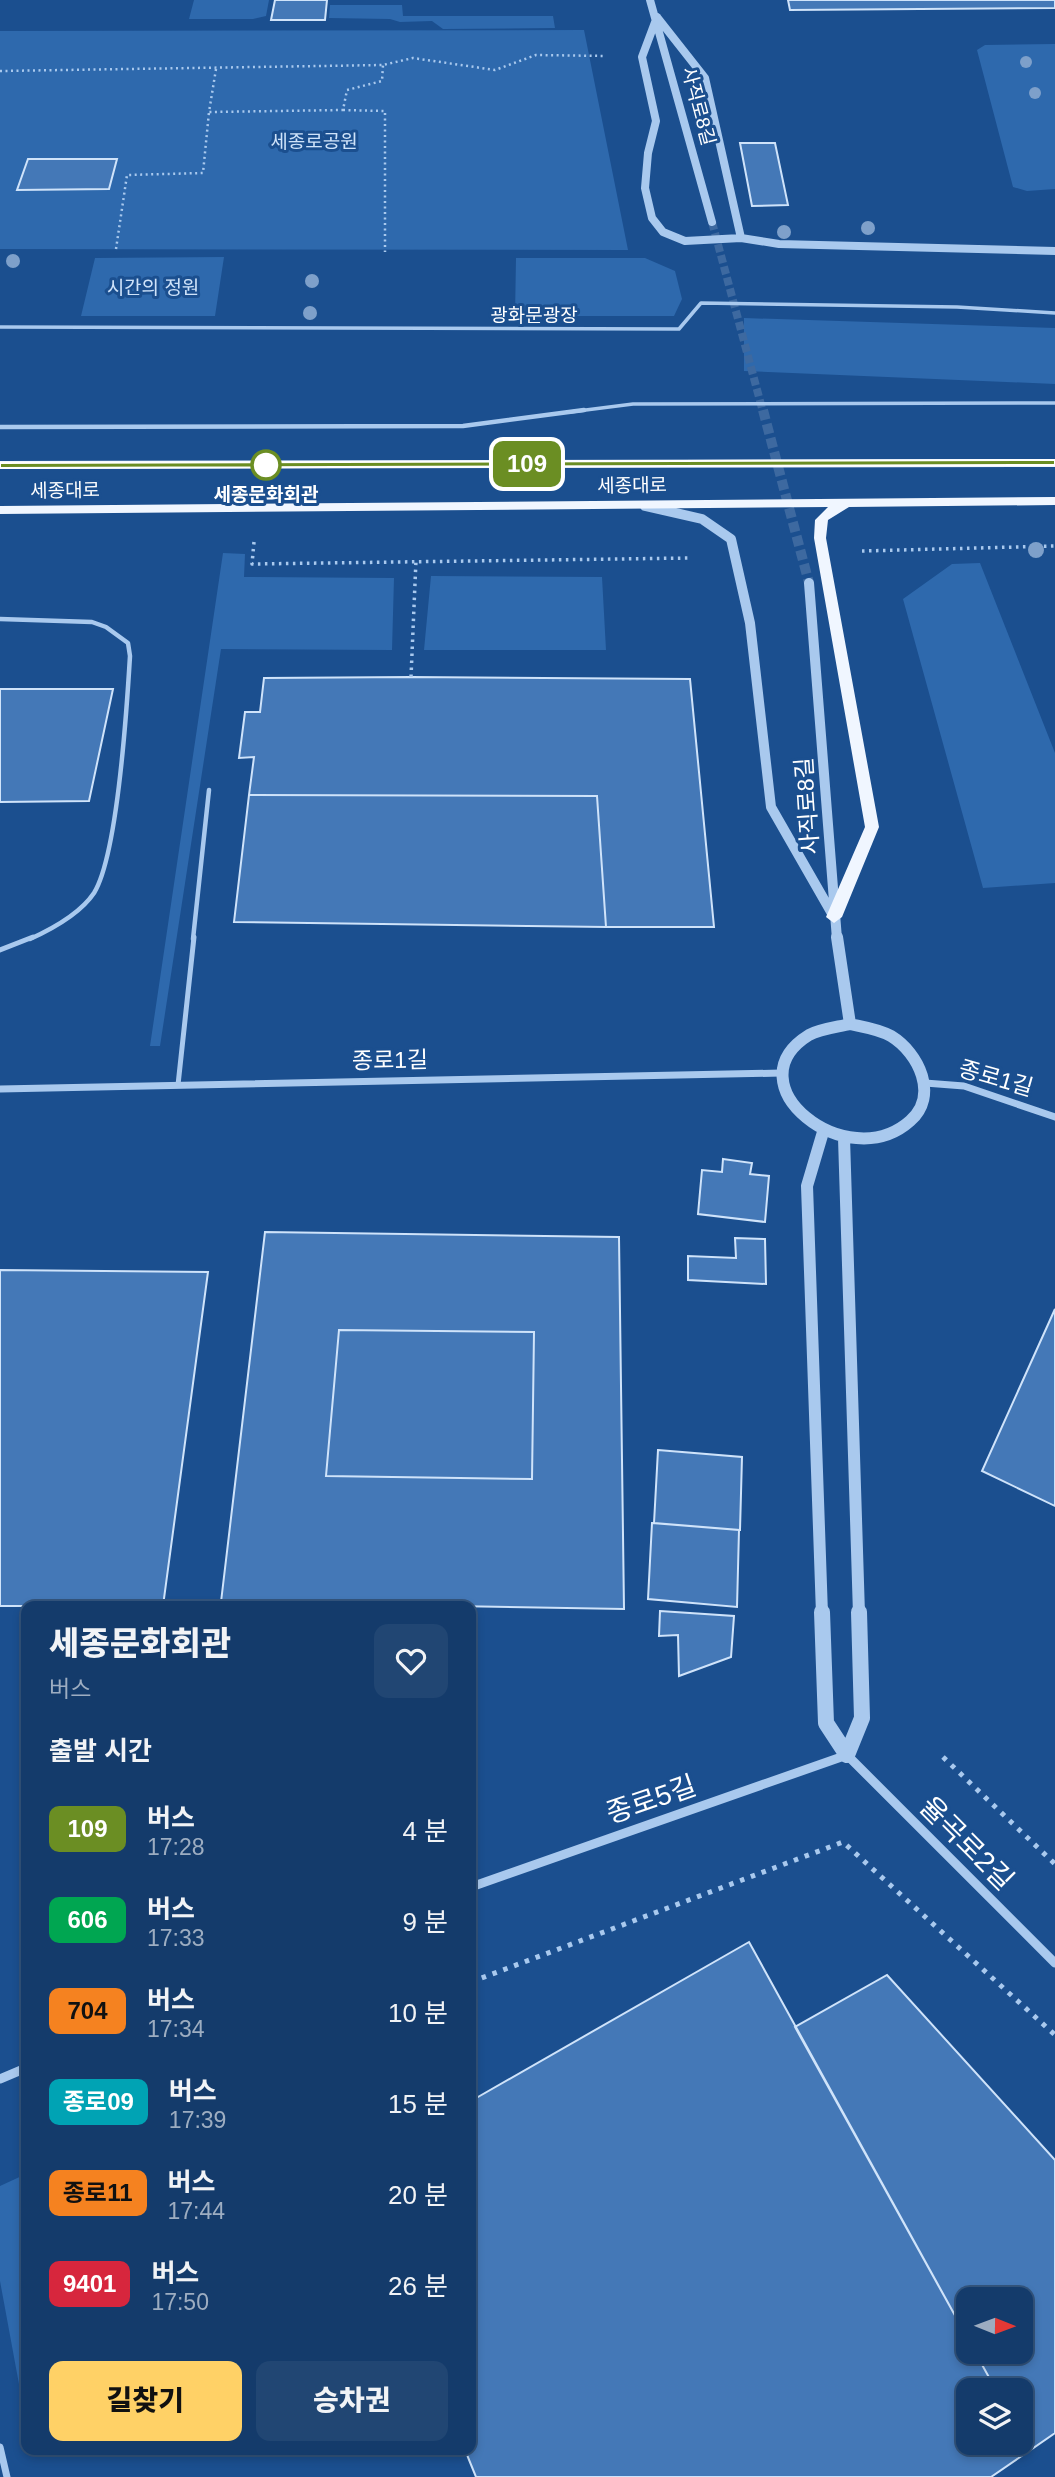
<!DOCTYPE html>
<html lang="ko">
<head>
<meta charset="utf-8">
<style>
  :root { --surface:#143b6b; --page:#214673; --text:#f1f3f6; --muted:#9dadc1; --line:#33557e; --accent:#ffd166 }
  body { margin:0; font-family:Arial,"Noto Sans KR",sans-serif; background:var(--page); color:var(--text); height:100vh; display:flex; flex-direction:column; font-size:26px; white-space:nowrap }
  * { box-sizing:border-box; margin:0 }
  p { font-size:23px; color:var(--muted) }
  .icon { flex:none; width:38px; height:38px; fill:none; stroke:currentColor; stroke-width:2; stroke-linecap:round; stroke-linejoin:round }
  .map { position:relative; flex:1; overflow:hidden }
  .drawer { position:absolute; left:21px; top:1601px; width:455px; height:854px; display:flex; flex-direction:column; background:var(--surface); border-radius:14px; box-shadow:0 4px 10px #0003,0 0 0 2px var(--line) }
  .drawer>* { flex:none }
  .badge { padding:0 14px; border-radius:10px; font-size:24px; line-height:46px }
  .needle { width:46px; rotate:91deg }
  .tools { position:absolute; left:956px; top:2287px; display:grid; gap:14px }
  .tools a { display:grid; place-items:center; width:77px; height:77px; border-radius:14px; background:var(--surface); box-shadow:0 4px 10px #0003,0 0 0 2px var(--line); font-size:35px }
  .map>.badge { position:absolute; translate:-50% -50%; box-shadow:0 0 0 4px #fff }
  h2 { padding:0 28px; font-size:26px; line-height:63px }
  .round { display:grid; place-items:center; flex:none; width:74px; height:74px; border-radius:14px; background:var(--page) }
  .summary { display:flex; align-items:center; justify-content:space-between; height:119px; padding:0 28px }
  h1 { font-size:33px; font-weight:800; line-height:52px }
  .primary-button { display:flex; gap:14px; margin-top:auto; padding:14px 28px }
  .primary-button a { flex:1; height:80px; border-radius:14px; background:var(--accent); color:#111; font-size:28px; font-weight:800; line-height:80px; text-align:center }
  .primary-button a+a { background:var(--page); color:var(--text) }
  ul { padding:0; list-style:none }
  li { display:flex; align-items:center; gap:21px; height:91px; padding:0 28px }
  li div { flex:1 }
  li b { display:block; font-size:26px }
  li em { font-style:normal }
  li .badge { min-width:77px; font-weight:700; text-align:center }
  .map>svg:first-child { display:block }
</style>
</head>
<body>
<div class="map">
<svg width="1055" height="2477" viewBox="0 0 1055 2477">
  <rect width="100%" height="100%" fill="#1b4f8f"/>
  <path fill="#2e69ad" d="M194 0H269L266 16 253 19H189Z
    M330 5H402L403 16H553L555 28 443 29 432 21 400 22 390 19 329 18Z
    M584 30 628 250 0 249V31Z
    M1055 44V189L1027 191 1013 187 977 50 985 45Z
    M224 257 215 316H81L95 258Z
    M516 258H645L675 271 682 299 674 316H515Z
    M744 318 1055 328V384L744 371Z
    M223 553 245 554 244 577 394 578 392 650 221 649 160 1046H150Z
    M980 563 1055 753V883L983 888 903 599 952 564Z
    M431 576 602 577 606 650H424Z
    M26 2174V2393L21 2395 0 2281V2186Z"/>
  <path fill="#4478b7" stroke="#cfe3fa" stroke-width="2" d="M275 0H327L325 20H271Z
    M788 0H1055V8L790 10Z
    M740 143H775L788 205 752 206Z
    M28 159H117L109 189 17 190Z
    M411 677 690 679 714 927H606L597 796 249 795 254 757 239 758 245 712H260L264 678Z
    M0 689H113L89 801 0 802Z
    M249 795 597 796 606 927 234 922Z
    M723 1159 752 1163 750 1174 769 1176 765 1222 698 1214 702 1170 722 1172Z
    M265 1232 619 1237 624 1609 221 1602Z
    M735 1238 765 1239 766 1284 688 1280V1256L736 1258Z
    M0 1270 208 1272 163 1606H0Z
    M1055 1309V1506L982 1471Z
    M339 1330 534 1332 532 1479 326 1476Z
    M658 1450 742 1457 740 1530 654 1523Z
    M652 1523 739 1530 737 1607 648 1599Z
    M660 1611 734 1616 731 1657 679 1676 678 1635 659 1636Z
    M749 1942 968 2339V2352H975L996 2390H968V2443H1020V2434L1029 2451 991 2477H476L465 2450H471V2101Z
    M887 1975 1055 2160V2433L1029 2451 1020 2434V2390H996L975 2352H1020V2300H968V2339L795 2027Z"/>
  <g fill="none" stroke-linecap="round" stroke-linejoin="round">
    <path stroke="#3d69a0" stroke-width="8" stroke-dasharray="8 3.5" stroke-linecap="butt" d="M712 222 763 412"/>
    <path stroke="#3d69a0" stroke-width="10" stroke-dasharray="10 4.5" stroke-linecap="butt" d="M763 410 809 583"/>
    <path stroke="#a9c9ee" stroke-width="2.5" stroke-dasharray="2 3.5" stroke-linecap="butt" d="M216 69 209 112 343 110 347 90 382 81 383 65
      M0 71 383 65 413 58 495 70 536 55 606 56
      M343 110 385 111V252
      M116 249 127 175 203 173 209 112"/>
    <path stroke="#a9c9ee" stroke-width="3.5" stroke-dasharray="2.5 4.5" stroke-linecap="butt" d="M254 542 252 564 690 558
      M862 551 1055 546
      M411 677 416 560"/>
    <path stroke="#a9c9ee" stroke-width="5" stroke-dasharray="4.5 7" stroke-linecap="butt" d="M943 1757 1055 1864
      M471 1982 843 1842 1055 2035"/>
    <path stroke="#a9c9ee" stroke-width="4.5" d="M0 619 92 622 106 627 128 643 130 656C127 706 118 854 94 893 80 914 52 929 30 939
      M193 939 209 790"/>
    <path stroke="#a9c9ee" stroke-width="5" d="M0 950 33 937
      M178 1085 194 937"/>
    <path stroke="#a9c9ee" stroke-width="7" d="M0 2447 7 2477"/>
    <path stroke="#a9c9ee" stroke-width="3.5" d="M0 327 679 329 701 303 957 307 1055 313
      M570 412 633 404 1055 403"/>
    <path stroke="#a9c9ee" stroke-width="4.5" d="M0 427 463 426 584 410"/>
    <path stroke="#a9c9ee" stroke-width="7" d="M925 1083 964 1086 1055 1117
      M0 1089 781 1073"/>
    <path stroke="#a9c9ee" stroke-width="9" d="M471 1887 847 1755 1055 1963
      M0 2079 26 2068"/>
    <path stroke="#a9c9ee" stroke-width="8" d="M650 0 712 222
      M657 17 642 57 656 121 648 153 645 188 652 218 663 232 685 241 741 238 779 244 1055 251
      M657 17 705 78 741 238"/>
    <path stroke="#a9c9ee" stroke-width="10" d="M645 506 702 519 731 539 750 623 771 807 834 917
      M809 583 837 939"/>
    <path stroke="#a9c9ee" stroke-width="12" d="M837 937 850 1024
      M850 1024C864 1027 879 1029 891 1036 919 1053 939 1096 910 1121 847 1177 730 1084 809 1035 820 1029 838 1027 850 1024Z
      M844 1138 859 1614
      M822 1614 807 1186 823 1132"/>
    <path stroke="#a9c9ee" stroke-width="16" d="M822 1612 826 1723 847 1755
      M847 1755 862 1718 859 1612"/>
    <path fill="#f0f6ff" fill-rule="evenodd" d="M1055 459V467L0 469V461Z
      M1055 497V505L849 507 828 520 826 538 879 827 842 917 834 923 826 917 865 827 814 538 815 520 828 507 0 514V506Z"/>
  </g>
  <g fill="#7ea0ca">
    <circle cx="1026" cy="62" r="6"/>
    <circle cx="1035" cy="93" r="6"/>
    <circle cx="868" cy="228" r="7"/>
    <circle cx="784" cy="232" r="7"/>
    <circle cx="13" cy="261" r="7"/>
    <circle cx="312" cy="281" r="7"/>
    <circle cx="310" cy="313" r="7"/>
    <circle cx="1036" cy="550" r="8"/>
  </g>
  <path fill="#6b8e23" stroke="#fff" stroke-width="2" d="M1055 460V465L0 468V463Z"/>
  <circle fill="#fff" stroke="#6b8e23" stroke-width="3.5" cx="266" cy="465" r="14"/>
  <g text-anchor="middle" stroke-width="6" stroke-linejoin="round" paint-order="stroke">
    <g font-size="19" fill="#fff" stroke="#1b4f8f">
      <text transform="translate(699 106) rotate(75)" y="7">사직로8길</text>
      <text x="534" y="322">광화문광장</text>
      <text transform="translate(632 485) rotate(-1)" y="7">세종대로</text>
      <text transform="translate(65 490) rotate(-1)" y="7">세종대로</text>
    </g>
    <g font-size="19" fill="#cfe3fa" stroke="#1b4f8f">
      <text x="314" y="148">세종로공원</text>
      <text x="153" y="294">시간의 정원</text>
    </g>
    <g font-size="19" font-weight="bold" fill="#fff" stroke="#1b4f8f">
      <text x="266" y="501">세종문화회관</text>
    </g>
    <g font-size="23" fill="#fff" stroke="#1b4f8f">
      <text transform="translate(807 806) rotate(-94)" y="8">사직로8길</text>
      <text transform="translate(390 1060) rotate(-1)" y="8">종로1길</text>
      <text transform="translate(996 1078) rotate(16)" y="8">종로1길</text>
    </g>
    <g font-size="28" fill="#fff" stroke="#1b4f8f">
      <text transform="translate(651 1799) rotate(-19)" y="10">종로5길</text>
      <text transform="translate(967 1843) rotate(45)" y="10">율곡로2길</text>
    </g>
  </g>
</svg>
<div class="tools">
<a><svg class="needle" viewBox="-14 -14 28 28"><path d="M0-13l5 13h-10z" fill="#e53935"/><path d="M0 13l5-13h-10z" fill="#9dadc1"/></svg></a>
<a><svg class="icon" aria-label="layers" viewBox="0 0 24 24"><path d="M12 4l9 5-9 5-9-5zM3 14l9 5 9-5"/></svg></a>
</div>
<b class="badge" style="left:527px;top:464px;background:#6b8e23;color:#fff">109</b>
<section class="drawer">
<div class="summary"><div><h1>세종문화회관</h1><p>버스</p></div><a class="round"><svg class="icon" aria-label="heart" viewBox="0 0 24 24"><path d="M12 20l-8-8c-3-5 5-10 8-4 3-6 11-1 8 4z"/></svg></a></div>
<h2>출발 시간</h2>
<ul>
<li><span class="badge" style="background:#6b8e23;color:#fff">109</span><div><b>버스</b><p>17:28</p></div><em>4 분</em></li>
<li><span class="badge" style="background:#00a651;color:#fff">606</span><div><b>버스</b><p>17:33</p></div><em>9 분</em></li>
<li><span class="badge" style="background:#f58220;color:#111">704</span><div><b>버스</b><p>17:34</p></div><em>10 분</em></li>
<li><span class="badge" style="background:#00a3b4;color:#fff">종로09</span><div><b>버스</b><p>17:39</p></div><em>15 분</em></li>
<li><span class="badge" style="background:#f58220;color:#111">종로11</span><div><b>버스</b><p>17:44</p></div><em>20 분</em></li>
<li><span class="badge" style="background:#d7263d;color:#fff">9401</span><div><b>버스</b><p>17:50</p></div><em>26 분</em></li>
</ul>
<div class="primary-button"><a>길찾기</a><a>승차권</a></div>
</section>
</div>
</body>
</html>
